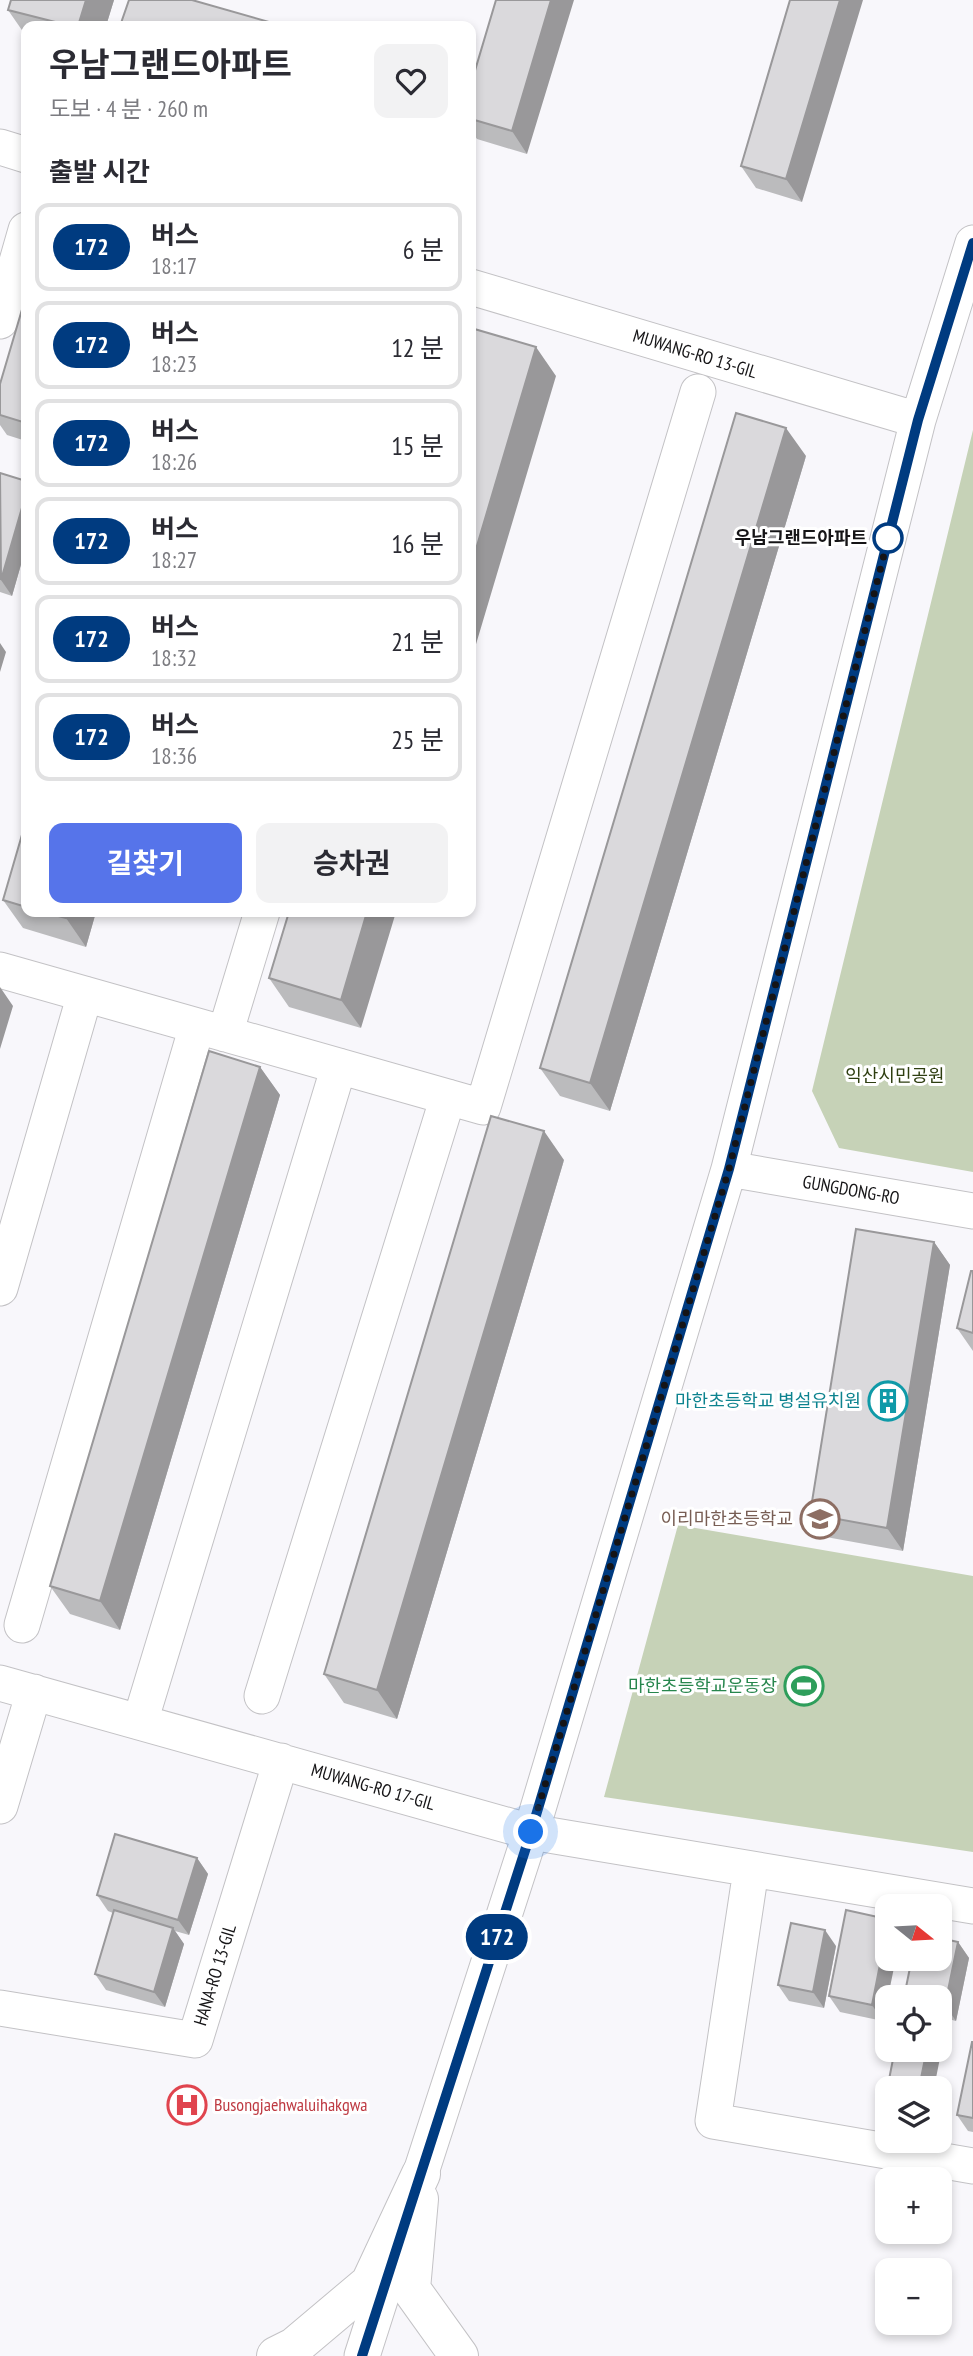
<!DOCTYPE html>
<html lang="ko">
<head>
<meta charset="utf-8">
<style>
  :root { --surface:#fff; --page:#f2f2f3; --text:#2b2b33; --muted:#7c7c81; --line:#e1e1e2; --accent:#5674ea }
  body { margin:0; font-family:"PT Sans Narrow","Noto Sans KR",sans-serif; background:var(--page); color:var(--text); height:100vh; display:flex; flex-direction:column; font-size:26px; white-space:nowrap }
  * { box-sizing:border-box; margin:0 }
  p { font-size:23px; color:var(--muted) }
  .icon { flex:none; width:38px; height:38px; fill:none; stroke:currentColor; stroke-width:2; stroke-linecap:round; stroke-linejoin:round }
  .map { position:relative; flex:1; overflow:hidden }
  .sheet { position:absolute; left:21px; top:21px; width:455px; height:896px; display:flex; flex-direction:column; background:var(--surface); border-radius:14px; box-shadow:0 4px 10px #0003 }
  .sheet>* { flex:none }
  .badge { padding:0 14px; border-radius:23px; font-size:24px; line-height:46px }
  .needle { width:46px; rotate:108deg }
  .tools { position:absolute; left:875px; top:1894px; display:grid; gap:14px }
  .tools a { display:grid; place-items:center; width:77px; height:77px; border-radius:14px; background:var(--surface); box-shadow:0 4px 10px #0003; font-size:35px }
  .you { position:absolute; width:35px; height:35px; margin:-18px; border:5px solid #fff; border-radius:50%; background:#1a73e8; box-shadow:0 0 0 10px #1a73e833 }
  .map>.badge { position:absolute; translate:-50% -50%; box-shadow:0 0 0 4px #fff }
  h2 { padding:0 28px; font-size:26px; line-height:63px }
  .round { display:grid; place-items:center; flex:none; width:74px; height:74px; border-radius:14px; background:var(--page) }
  .summary { display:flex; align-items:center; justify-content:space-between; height:119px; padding:0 28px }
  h1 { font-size:33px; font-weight:700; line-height:52px }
  .button { display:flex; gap:14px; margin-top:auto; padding:14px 28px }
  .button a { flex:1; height:80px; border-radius:14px; background:var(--accent); color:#fff; font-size:28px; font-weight:700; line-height:80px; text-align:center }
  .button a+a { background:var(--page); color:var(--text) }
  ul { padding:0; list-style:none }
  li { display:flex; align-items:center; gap:21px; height:88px; margin:0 14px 10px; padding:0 14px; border:4px solid var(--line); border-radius:14px }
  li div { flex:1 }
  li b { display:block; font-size:26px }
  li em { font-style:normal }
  li .badge { min-width:77px; font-weight:700; text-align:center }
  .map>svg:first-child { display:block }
</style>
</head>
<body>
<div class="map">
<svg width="973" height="2356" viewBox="0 0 973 2356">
  <rect width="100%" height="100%" fill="#f8f7fb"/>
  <path fill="#c6d2b7" d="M973 430V1172L839 1148 812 1091Z
    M678 1525 973 1576V1852L604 1797Z"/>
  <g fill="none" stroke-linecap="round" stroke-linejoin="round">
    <g stroke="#c3c2c5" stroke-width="37">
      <path id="minor" d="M0 147 26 155
        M471 287 918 420
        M0 321 26 230
        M0 970 483 1107 698 392
        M225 1034 262 912
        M729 1169 973 1211
        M0 1288 85 994
        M22 1625 197 1026
        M0 1683 531 1832 973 1906
        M262 1696 448 1097
        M140 1722 339 1066
        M0 1806 34 1692
        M751 1870 713 2121 973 2166
        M0 2008 195 2040 281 1761
        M412 2200 531 1832 729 1169 918 420 973 243
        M362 2356 394 2256"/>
    </g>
    <g stroke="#c3c2c5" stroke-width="40">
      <path id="tertiary" d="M419 2199 411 2289 459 2356
        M276 2356 294 2347 370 2283 421 2174"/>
    </g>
    <use href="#minor" stroke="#fff" stroke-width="35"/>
    <use href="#tertiary" stroke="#fff" stroke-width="38"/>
  </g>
  <path fill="#bbbbbd" d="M11 0H114L106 26H26V36L8 10Z
    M496 0 527 154 477 139 471 130V84Z
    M790 0 802 202 756 188 741 166Z
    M26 296V441L7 435 0 425V384Z
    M806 456 610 1111 560 1096 540 1068Z
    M0 473 26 481V547L12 596 0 592Z
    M26 821V912H96L86 947 23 928 3 900Z
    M289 912 361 1028 289 1007 269 978Z
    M260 1067 280 1095 120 1630 70 1614 50 1586Z
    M564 1160 397 1719 344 1703 324 1674Z
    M934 1242 950 1265 903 1551 826 1537 810 1514Z
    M973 1271V1351L957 1328Z
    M197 1858 208 1874 189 1935 175 1931 184 1944 165 2007 106 1990 95 1974 113 1913 108 1911 97 1895Z
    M958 1942 969 1958 956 2021 940 2017V1997Z
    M836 1946 824 2008 789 2001 778 1985Z
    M829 1996 887 1997 883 2021 840 2012Z
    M973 2042V2132L968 2131 957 2115Z"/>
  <path fill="#99989a" d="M86 0H114L106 26H78Z
    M551 0H574L527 154 512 131Z
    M840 0H863L802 202 786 179Z
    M536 347 556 376 471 661V566Z
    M786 428 806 456 610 1111 590 1083Z
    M26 494V547L12 596 1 580Z
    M0 643 6 652 0 672Z
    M68 912H96L86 947 66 918Z
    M367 912H396L361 1028 341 1000Z
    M0 987 13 1006 0 1049Z
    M260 1067 280 1095 120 1630 100 1601Z
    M544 1131 564 1160 397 1719 377 1690Z
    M934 1242 950 1265 903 1551 887 1528Z
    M197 1858 208 1874 189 1935 178 1920Z
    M173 1928 184 1944 165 2007 154 1992Z
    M887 1929V1958H896L883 2021 872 2005Z
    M825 1930 836 1946 824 2008 813 1992Z
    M958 1942 969 1958 956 2021 945 2005Z
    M940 2039 943 2043 934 2088H919L927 2049H940Z"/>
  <path fill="#dad9dc" stroke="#99989a" stroke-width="2" d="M11 0H86L78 26H71L8 10Z
    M129 0H192L283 26H120Z
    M496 0H551L512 131 471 119V84Z
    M790 0H840L786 179 741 166Z
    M26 296V423L0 415V384Z
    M471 328 536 347 471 566Z
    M736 413 786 428 590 1083 540 1068Z
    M0 473 26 481V494L1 580Z
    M26 821V907L3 900Z
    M43 912H68L66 918Z
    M289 912H367L341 1000 269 978Z
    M209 1051 260 1067 100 1601 50 1586Z
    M491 1116 544 1131 377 1690 324 1674Z
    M856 1229 934 1242 887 1528 810 1514Z
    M971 1271H973V1333L957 1328Z
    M115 1834 197 1858 178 1920 97 1895Z
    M114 1910 173 1928 154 1992 95 1974Z
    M846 1910 887 1919V1929L872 2005 829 1996Z
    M791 1923 825 1930 813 1992 778 1985Z
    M940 1938 958 1942 945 2005 940 2004V1997H904L912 1958H940Z
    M972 2042H973V2118L957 2115Z
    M895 2049H927L919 2088H887V2106L884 2105Z"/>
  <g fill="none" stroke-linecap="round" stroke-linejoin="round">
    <g stroke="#fff" stroke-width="16">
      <path id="line" d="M362 2356 531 1832 729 1169 918 420 973 243"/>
    </g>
    <use href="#line" stroke="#003b80" stroke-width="10"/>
    <path stroke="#151416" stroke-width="7" stroke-dasharray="0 12.6" d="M531 1832 729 1169 891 527 888 538"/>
  </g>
  <defs>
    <g id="building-ring" transform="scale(2.0125)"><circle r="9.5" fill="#fff" stroke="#0f9aa8" stroke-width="1.5"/><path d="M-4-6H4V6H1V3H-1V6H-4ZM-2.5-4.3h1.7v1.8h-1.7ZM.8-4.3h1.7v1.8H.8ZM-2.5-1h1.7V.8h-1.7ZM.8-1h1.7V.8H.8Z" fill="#0f9aa8"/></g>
    <g id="school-ring" transform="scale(2.0125)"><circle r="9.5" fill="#fff" stroke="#8d6e63" stroke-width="1.5"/><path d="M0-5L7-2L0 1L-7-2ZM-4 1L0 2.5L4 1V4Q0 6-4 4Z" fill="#8d6e63"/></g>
    <g id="stadium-ring" transform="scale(2.0125)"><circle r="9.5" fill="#fff" stroke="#2e9e5b" stroke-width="1.5"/><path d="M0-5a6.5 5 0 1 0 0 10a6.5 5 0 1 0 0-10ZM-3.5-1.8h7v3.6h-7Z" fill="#2e9e5b"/></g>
    <g id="hospital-ring" transform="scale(2.0125)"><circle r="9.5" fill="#fff" stroke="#e0444e" stroke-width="1.5"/><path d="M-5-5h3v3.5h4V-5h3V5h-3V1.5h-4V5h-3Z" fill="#e0444e"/></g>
  </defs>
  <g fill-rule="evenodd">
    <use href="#building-ring" x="888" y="1401"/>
    <use href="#school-ring" x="820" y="1519"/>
    <use href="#stadium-ring" x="804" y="1686"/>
    <use href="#hospital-ring" x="187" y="2105"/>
  </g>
  <circle fill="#fff" stroke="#003b80" stroke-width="3.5" cx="888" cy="538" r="14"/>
  <g text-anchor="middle" stroke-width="6" stroke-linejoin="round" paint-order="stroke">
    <g font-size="18" fill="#151416" stroke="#fff">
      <text transform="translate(695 354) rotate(17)" y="6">MUWANG-RO 13-GIL</text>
      <text transform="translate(851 1190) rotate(10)" y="6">GUNGDONG-RO</text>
      <text transform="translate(373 1787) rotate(16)" y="6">MUWANG-RO 17-GIL</text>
      <text transform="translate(215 1975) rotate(-73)" y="6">HANA-RO 13-GIL</text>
    </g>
    <g font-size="18" font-weight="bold" fill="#151416" stroke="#fff" text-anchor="end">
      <text x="867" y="544">우남그랜드아파트</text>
    </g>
    <g font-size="18" fill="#2e3e10" stroke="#fff">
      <text x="895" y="1082">익산시민공원</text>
    </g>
    <g font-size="18" fill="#0d838f" stroke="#fff" text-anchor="end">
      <text x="861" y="1407">마한초등학교 병설유치원</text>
    </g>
    <g font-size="18" fill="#785e54" stroke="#fff" text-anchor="end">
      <text x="793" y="1525">이리마한초등학교</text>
    </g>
    <g font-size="18" fill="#27864d" stroke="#fff" text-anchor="end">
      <text x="777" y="1692">마한초등학교운동장</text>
    </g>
    <g font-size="18" fill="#be3a42" stroke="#fff" text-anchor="start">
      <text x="214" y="2111">Busongjaehwaluihakgwa</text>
    </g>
  </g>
</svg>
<div class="tools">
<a><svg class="needle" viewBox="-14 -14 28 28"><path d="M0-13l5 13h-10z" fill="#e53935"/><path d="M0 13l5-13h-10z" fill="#7c7c81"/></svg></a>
<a><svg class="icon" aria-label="locate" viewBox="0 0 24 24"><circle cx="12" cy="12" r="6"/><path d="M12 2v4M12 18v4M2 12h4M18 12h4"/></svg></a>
<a><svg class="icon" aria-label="layers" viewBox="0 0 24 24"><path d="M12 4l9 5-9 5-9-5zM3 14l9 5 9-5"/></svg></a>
<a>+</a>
<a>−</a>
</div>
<div class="you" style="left:531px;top:1832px"></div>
<b class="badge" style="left:497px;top:1937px;background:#003b80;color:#fff">172</b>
<section class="sheet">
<div class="summary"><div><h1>우남그랜드아파트</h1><p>도보 · 4 분 · 260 m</p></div><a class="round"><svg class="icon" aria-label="heart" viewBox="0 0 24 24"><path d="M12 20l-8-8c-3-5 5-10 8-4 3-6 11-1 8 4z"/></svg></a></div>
<h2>출발 시간</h2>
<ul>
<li><span class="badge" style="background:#003b80;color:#fff">172</span><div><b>버스</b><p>18:17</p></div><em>6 분</em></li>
<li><span class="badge" style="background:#003b80;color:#fff">172</span><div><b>버스</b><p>18:23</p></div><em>12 분</em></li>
<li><span class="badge" style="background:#003b80;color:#fff">172</span><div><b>버스</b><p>18:26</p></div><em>15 분</em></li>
<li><span class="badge" style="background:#003b80;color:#fff">172</span><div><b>버스</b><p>18:27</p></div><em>16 분</em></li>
<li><span class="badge" style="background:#003b80;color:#fff">172</span><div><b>버스</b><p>18:32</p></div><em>21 분</em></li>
<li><span class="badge" style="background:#003b80;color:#fff">172</span><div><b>버스</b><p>18:36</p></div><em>25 분</em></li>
</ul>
<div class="button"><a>길찾기</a><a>승차권</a></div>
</section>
</div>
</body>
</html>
